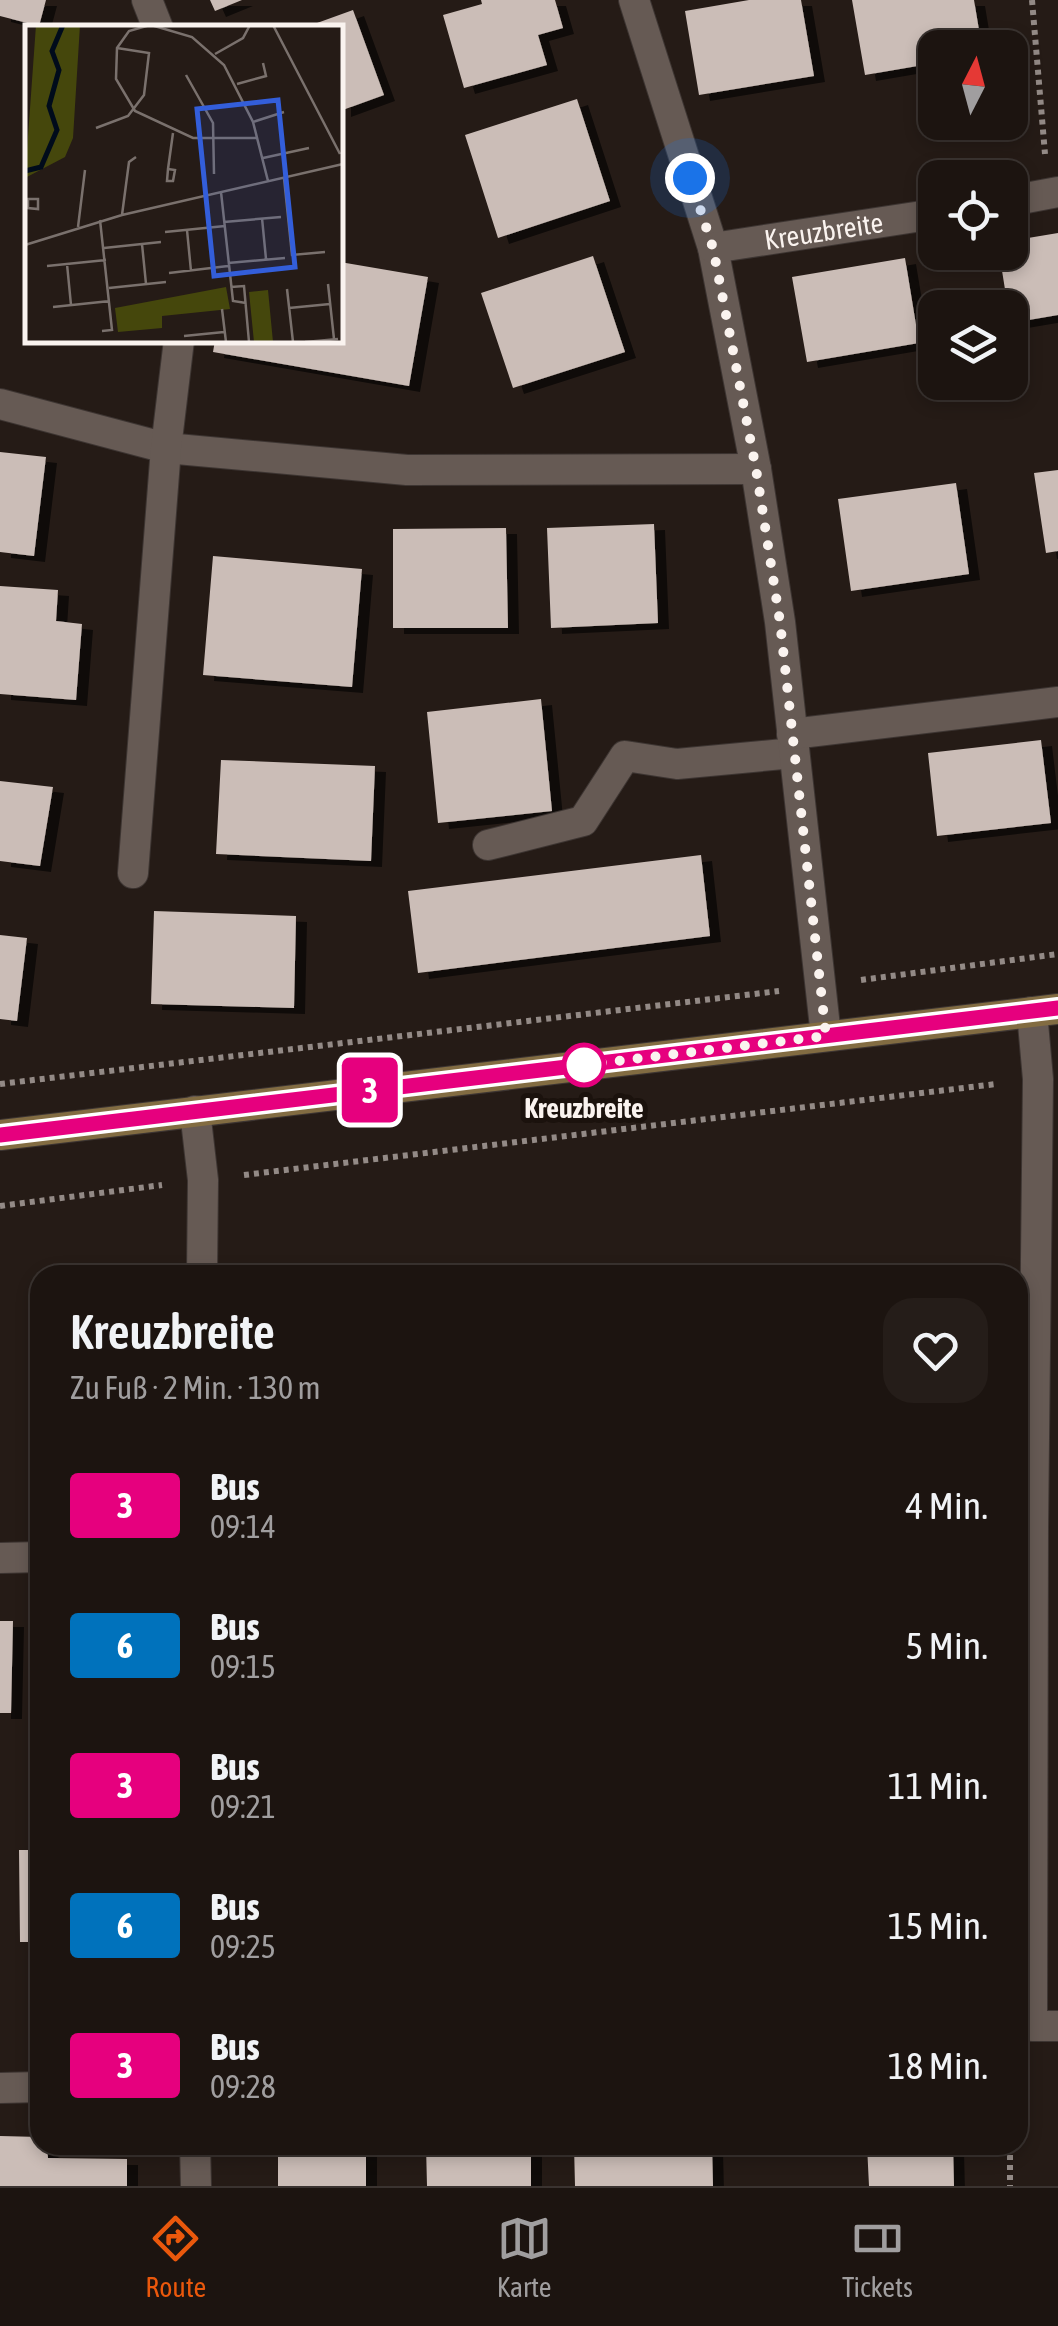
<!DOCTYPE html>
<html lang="de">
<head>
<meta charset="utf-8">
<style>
  :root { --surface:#1c1410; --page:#251d19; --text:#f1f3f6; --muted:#a09e9f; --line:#3a3330; --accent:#ea580c }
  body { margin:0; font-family:"Asap Condensed",sans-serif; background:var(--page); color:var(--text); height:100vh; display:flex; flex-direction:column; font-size:38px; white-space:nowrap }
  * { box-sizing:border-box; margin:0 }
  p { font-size:32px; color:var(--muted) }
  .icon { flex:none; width:55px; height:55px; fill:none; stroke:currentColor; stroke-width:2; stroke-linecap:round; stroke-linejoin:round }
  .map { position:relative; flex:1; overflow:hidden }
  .side { position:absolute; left:30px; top:1265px; width:998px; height:890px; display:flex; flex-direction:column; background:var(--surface); border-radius:30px; box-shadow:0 5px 15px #0003,0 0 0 2px var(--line) }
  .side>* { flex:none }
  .badge { padding:0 20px; border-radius:8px; font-size:35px; line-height:65px }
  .needle { width:65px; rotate:6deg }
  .buttons { position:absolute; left:918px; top:30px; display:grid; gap:20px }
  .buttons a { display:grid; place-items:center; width:110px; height:110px; border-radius:20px; background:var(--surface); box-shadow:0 5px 15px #0003,0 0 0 2px var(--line); font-size:50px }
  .you { position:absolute; width:50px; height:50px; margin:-25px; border:8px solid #fff; border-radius:50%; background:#1a73e8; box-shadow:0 0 0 15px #1a73e833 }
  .map>.badge { position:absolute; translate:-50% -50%; box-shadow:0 0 0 5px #fff }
  .round { display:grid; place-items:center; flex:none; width:105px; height:105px; border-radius:30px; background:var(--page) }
  .overview { display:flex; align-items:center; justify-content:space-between; height:170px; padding:0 40px }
  h1 { font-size:48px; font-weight:600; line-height:75px }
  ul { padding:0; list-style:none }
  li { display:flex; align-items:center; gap:30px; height:140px; padding:0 40px }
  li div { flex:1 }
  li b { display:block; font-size:38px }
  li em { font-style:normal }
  li .badge { min-width:110px; font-weight:700; text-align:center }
  .dock { display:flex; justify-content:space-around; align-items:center; height:140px; border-top:2px solid var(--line); background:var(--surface); font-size:28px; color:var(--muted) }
  .dock a { display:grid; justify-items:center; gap:5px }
  .dock .active { color:var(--accent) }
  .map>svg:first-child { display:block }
</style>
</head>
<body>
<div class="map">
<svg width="1058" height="2186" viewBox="0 0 1058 2186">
  <defs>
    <filter id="shadow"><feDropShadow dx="11" dy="6" stdDeviation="0" flood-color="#0009"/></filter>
  </defs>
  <rect width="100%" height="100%" fill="#251b16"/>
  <path fill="#cbbdb7" filter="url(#shadow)" d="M0 0H46L39 26 0 16Z
    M210 0H242L215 11Z
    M481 0H555L563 28 538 35 547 65 464 88 443 15 482 4Z
    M749 0H801L814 76 699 95 685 11Z
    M852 0H974L982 48H935V63L865 75Z
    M353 10 384 95 340 111V28L306 27Z
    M577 99 610 201 498 238 465 135Z
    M1058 233V315L1011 323 1010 308H1008L999 252H1010V241Z
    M593 256 625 352 513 388 481 293Z
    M905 258 919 343 807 362 792 277Z
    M340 262 428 277 409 386 213 352 215 340H340Z
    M0 452 46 457 34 556 0 552Z
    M1058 470V551L1046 553 1034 473Z
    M956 483 969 574 851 591 838 499Z
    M654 524 658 623 551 628 547 528Z
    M506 528 508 628H393V529Z
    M213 556 362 569 352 687 203 675Z
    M0 586 58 590 56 621 82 624 76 700 0 694Z
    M541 699 552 811 438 823 427 712Z
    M1041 740 1051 823 937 836 928 753Z
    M221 760 375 766 371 861 216 854Z
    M0 781 53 787 40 866 0 861Z
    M701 855 710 936 418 973 408 891Z
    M154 911 296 916 294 1008 151 1004Z
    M0 935 27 938 17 1021 0 1019Z
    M0 1621H13L11 1713H0Z
    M19 1850H40V1942H20Z
    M0 2136 40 2137V2145H47L48 2158 127 2159V2186H0Z
    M278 2145H366V2186H278Z
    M426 2145H531V2186H427Z
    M574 2145H712L713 2186H575Z
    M867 2145H953L954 2186H869Z"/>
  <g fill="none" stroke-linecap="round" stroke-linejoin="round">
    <g stroke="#3d3532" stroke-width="32">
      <path id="lane" d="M488 845 583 821 625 756 677 764 794 753"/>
    </g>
    <g stroke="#3d3532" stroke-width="32">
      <g id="street">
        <path d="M147 0 158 28"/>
        <path d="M634 0 713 248 756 469 780 622 826 1036"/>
        <path d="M1010 201 1058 192"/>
        <path id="s1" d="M713 248 935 214"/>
        <path d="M0 404 166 448 407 470 756 469"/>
        <path d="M792 734 1058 702"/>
        <path d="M133 873 166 448 179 340"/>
        <path d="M1032 1012 1038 1079 1033 1529 1032 2026H1058"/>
        <path d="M195 1111 203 1180 202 1275"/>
        <path d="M0 1558 40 1557"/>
        <path d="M0 2088 40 2087"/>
        <path d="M195 2145 196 2186"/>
      </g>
    </g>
    <g stroke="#3d3532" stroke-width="32">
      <path id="secondary" d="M0 1135 1058 1009"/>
    </g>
    <path stroke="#938a86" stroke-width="6" stroke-dasharray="5 5" stroke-linecap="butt" d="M1032 0 1045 154
      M861 980 1058 954
      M0 1084 779 991
      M244 1175 996 1084
      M0 1206 162 1185
      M1010 2145V2186"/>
    <use href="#lane" stroke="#665a54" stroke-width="30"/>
    <use href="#street" stroke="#665a54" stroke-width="30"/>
    <use href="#secondary" stroke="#826c42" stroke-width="30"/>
  </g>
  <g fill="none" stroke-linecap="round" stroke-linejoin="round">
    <g stroke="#fff" stroke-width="22">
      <path id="line" d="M0 1135 1058 1008"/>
    </g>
    <use href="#line" stroke="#e6007e" stroke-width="15"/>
    <path stroke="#faf3ef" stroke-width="10" stroke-dasharray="0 18" d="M584 1065 826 1036 780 622 756 469 713 248 690 178"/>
  </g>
  <circle fill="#fff" stroke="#e6007e" stroke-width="5" cx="584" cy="1065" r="20"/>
  <g text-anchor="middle" stroke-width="10" stroke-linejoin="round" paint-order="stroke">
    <g font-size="28" fill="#faf3ef" stroke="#1b120d">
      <text dy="10" stroke="none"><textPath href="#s1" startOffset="112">Kreuzbreite</textPath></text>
    </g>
    <g font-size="28" font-weight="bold" fill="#faf3ef" stroke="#1b120d">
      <text x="584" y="1118">Kreuzbreite</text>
    </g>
  </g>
  <g transform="translate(25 25)">
    <rect width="318" height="318" fill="#251b16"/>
    <path d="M11 0H55L48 113 40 132 0 153ZM201 262 205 284 137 291V303L93 307 90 283ZM243 265 248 317H229L224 267Z" fill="#45470c"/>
    <path fill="none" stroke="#000b1b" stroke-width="5" d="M0 146 16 142 32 105 24 81 34 45 27 26 38 0"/>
    <path fill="none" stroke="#7a716d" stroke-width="2.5" d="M125 0 104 6 92 23 91 54 110 86 168 113H233M126 0 167 12 199 40 228 97 243 156M248 0 315 129M190 29 218 13 225 0M161 50 188 98 189 149M212 59 241 51 238 38M228 97 259 87M71 103 103 91 119 70 124 28 92 23M238 133 284 123M143 144 150 145 148 156H142L143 144 148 108M259 153 267 230 300 227M196 167 208 276 221 278M0 174H13V184L3 183V174M97 190 104 137 111 132M237 193 241 234M75 195 87 305 77 306M199 197 256 192M53 202 60 145M162 205 166 246M140 207 200 201M117 219 121 259M0 220 97 190 318 139M79 223 136 217M203 238 260 233M42 239 46 280M22 241 81 235M144 248 203 241M303 259 309 314M206 262 219 261 224 317M84 263 141 257M262 264 268 317M28 282 85 276M264 283 305 279M197 284 201 317M159 311 199 307M280 317 313 314"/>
    <path fill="#335eda" fill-opacity="0.15" stroke="#335eda" stroke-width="5" d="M253 75 270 242 189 251 172 84Z"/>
    <rect width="318" height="318" fill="none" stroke="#faf3ef" stroke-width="5"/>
  </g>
</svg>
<div class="buttons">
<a><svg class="needle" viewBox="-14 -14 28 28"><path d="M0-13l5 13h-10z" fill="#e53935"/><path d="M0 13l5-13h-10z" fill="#a09e9f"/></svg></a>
<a><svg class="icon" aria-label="locate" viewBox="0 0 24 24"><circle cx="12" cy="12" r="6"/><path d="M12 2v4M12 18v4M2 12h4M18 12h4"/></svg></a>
<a><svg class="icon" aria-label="layers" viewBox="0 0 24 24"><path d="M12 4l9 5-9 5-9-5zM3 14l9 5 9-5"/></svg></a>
</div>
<div class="you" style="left:690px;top:178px"></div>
<b class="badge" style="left:370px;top:1090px;background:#e6007e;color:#fff">3</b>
<section class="side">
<div class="overview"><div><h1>Kreuzbreite</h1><p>Zu Fuß · 2 Min. · 130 m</p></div><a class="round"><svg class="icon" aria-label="heart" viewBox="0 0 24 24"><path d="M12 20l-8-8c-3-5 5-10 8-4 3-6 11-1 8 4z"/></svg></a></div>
<ul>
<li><span class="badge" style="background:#e6007e;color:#fff">3</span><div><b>Bus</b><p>09:14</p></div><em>4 Min.</em></li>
<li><span class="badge" style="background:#0072bc;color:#fff">6</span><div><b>Bus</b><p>09:15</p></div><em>5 Min.</em></li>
<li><span class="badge" style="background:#e6007e;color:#fff">3</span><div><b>Bus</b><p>09:21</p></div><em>11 Min.</em></li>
<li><span class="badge" style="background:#0072bc;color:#fff">6</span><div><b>Bus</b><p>09:25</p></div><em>15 Min.</em></li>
<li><span class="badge" style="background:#e6007e;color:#fff">3</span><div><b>Bus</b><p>09:28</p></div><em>18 Min.</em></li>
</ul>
</section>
</div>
<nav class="dock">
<a class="active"><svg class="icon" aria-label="directions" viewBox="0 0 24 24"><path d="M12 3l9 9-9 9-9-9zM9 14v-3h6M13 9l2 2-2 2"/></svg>Route</a>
<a><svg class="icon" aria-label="map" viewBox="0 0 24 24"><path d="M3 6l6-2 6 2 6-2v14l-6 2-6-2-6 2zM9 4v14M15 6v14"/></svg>Karte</a>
<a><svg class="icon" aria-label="tickets" viewBox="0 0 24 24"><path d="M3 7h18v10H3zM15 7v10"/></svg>Tickets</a>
</nav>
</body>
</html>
